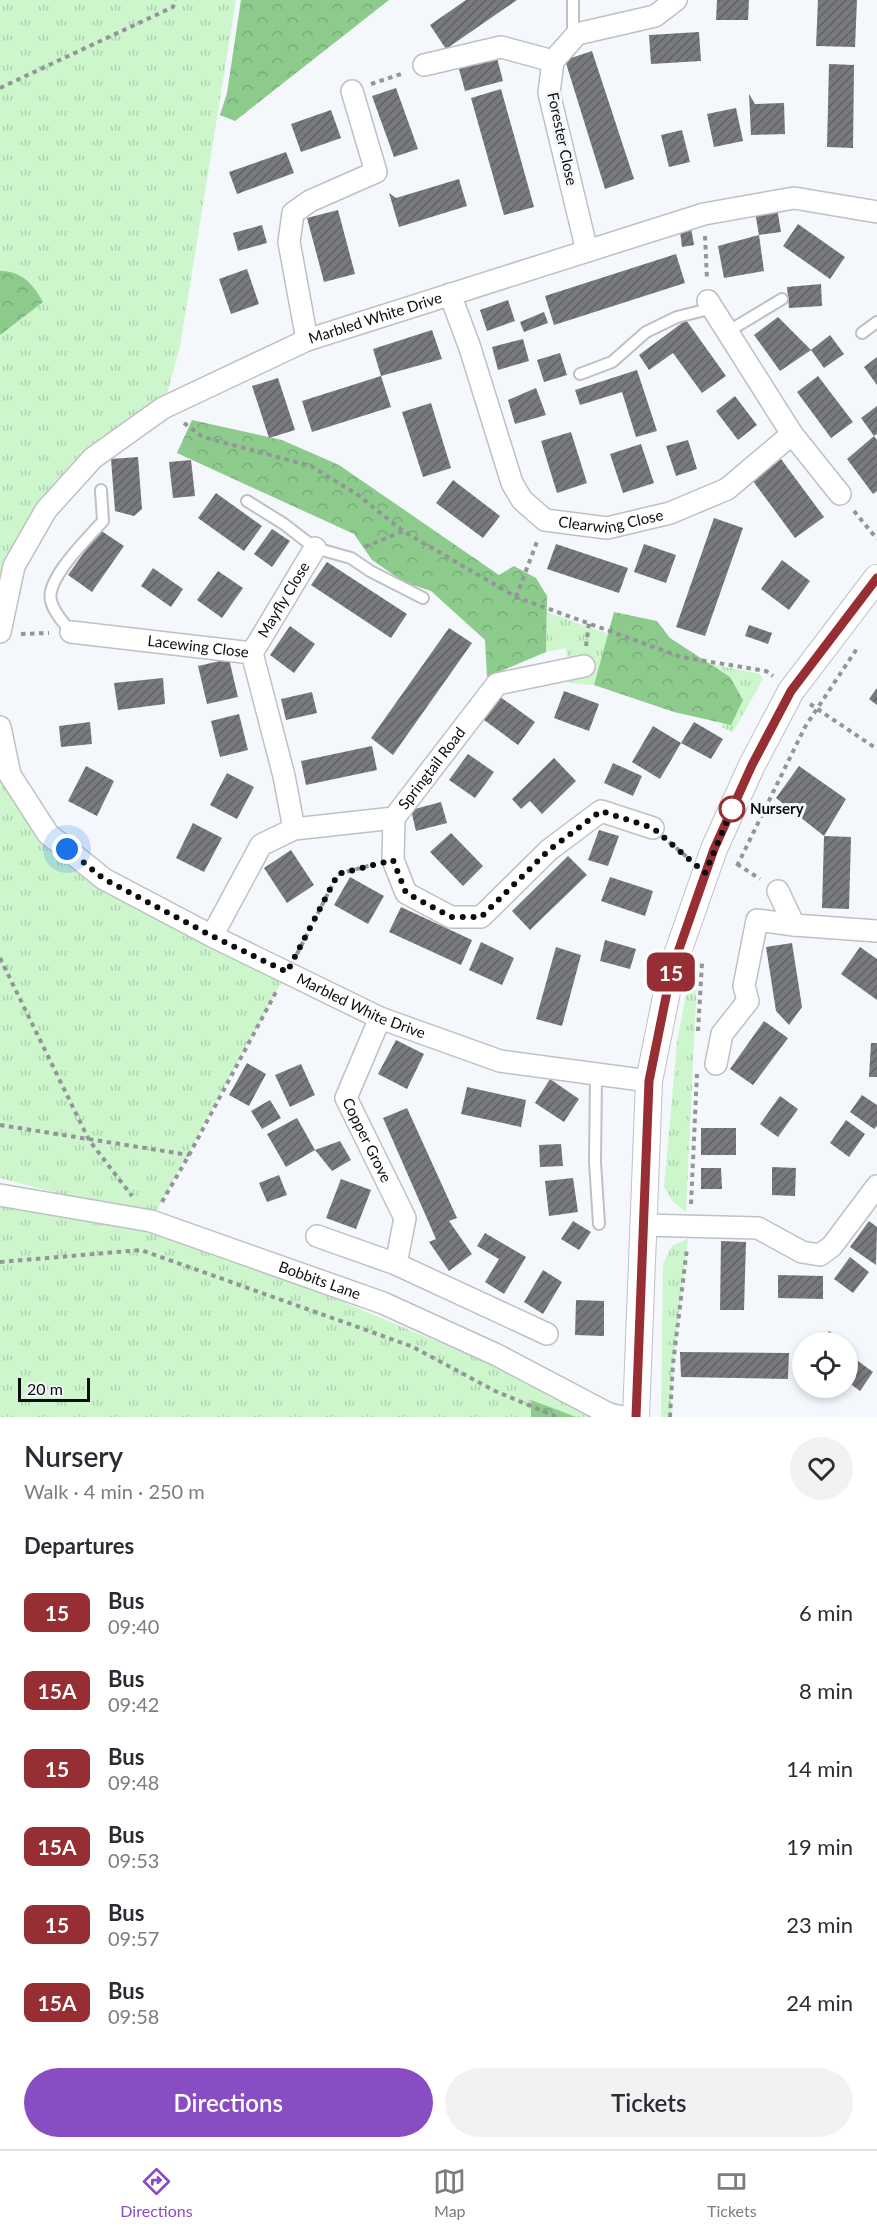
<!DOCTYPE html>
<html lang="en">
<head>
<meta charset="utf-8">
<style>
  :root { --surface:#fff; --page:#f2f2f3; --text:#2b2b33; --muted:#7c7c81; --line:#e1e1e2; --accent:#884dc3 }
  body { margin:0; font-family:Lato,sans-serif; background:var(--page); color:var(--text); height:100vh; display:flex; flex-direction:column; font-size:22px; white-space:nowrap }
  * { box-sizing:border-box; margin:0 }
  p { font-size:20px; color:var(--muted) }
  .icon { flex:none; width:33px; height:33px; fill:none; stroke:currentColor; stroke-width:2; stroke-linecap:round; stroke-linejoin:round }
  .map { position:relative; height:1417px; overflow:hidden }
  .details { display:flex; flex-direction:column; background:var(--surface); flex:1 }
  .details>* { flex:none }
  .badge { padding:0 12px; border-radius:9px; font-size:21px; line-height:39px }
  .fabs { position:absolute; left:792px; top:1332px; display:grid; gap:12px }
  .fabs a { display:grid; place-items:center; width:66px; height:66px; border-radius:50%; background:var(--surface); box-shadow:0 3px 9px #0003; font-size:30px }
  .scale { position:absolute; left:18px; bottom:15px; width:72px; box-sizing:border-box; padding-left:6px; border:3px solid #0d0d0f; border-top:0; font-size:16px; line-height:21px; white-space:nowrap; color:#0d0d0f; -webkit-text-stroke:4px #f4f7fb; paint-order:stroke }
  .you { position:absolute; width:30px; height:30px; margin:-15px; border:4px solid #fff; border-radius:50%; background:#1a73e8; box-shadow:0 0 0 9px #1a73e833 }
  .map>.badge { position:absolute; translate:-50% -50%; box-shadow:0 0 0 3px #fff }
  h2 { padding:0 24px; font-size:22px; line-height:54px }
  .round { display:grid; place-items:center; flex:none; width:63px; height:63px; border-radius:32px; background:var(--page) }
  .headline { display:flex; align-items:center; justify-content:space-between; height:102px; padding:0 24px }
  h1 { font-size:28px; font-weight:600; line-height:45px }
  .action { display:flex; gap:12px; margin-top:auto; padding:12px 24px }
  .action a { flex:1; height:69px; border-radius:36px; background:var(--accent); color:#fff; font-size:24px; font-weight:600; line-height:69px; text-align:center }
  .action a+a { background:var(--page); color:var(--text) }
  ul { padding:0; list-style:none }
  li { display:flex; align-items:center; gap:18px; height:78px; padding:0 24px }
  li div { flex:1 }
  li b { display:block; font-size:22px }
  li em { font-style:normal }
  li .badge { min-width:66px; font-weight:700; text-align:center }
  .dock { display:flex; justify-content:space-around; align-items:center; height:84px; border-top:2px solid var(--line); background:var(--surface); font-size:16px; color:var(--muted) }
  .dock a { display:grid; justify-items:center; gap:3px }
  .dock .on { color:var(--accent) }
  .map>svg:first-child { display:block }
</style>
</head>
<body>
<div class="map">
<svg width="877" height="1417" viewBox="0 0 877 1417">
  <defs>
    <pattern id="grass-tufts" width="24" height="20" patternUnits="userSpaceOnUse" patternTransform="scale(1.5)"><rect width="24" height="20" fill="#cdf6cd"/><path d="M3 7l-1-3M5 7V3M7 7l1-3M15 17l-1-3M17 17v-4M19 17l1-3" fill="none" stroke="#afd2af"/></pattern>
    <pattern id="forest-crowns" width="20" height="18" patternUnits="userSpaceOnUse" patternTransform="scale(1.5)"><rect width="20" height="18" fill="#8ccb8c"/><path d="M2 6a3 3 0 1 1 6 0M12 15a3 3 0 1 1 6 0" fill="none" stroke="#78ad78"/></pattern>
    <pattern id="building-hatch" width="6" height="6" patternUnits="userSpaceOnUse" patternTransform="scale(1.5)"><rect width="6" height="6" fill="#787a7e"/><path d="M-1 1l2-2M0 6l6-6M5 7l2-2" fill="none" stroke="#616266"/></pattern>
  </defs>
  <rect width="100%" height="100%" fill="#f4f7fb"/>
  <path fill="url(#grass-tufts)" d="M0 0H236L180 346 163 408 46 510 0 632Z
    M547 612 608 634 594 685 570 683 566 648 546 652Z
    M702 662 760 674 763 679 733 732 721 727 730 710Z
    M0 727 10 775 48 834 104 879 287 972 151 1221 609 1414 610 1417H0V1198L108 1206 0 1178Z
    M693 956 698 958 686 1212 674 1203 664 1187 677 1043Z
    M688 1239 673 1366 671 1417H661L663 1264 672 1246Z"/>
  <path fill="url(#forest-crowns)" d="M241 0H389L235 121 220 115 227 93Z
    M0 271C21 270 34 285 43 302L0 335Z
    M192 420 282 440 339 465 499 575 514 566 536 578 547 596 546 652 487 677 485 640 431 591 404 582 372 560 354 534 177 453Z
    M614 612 657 621 670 638 730 677 743 700 731 725 674 712 594 685Z
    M531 1400 576 1417H531Z"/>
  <path fill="url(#building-hatch)" d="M466 0H517L446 49 430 25Z
    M717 0H749L748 20H716Z
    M818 0H857L855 47 816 46Z
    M699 32 701 61 651 64 649 35Z
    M592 51 634 179 605 189 565 60Z
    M497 58 503 81 465 91 459 69Z
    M829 64 854 65 853 148 827 147Z
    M396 88 418 149 394 157 372 96Z
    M501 89 534 207 504 215 471 98Z
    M749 94 755 104 784 103 785 134 751 135Z
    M736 108 743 141 714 147 707 114Z
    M331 110 341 138 301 152 291 124Z
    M682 130 690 162 669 167 661 135Z
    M286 152 294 173 237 194 229 172Z
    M459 179 467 206 399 227 389 193 396 198Z
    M777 208 781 232 759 235 755 212Z
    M338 210 355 274 324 282 307 218Z
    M690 222 694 245 682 247 679 223Z
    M798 224 845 257 830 279 783 246Z
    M262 225 267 243 238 251 233 233Z
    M759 235 764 271 724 278 718 246Z
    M676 254 685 283 554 325 545 296Z
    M247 269 259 304 231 314 219 279Z
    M821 284 822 306 789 308 787 287Z
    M508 300 515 321 487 331 480 310Z
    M544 312 548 323 524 332 520 322Z
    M778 317 811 350 780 371 754 335Z
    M686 320 726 376 702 393 673 353 649 370 639 355Z
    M432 330 442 359 381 376 373 349Z
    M830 335 844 354 824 368 811 350Z
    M523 339 529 361 498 370 492 347Z
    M560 353 567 375 544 382 537 360Z
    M877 357V385L864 367Z
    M637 370 657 431 636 437 622 392 580 405 575 390Z
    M381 376 391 407 312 432 302 401Z
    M818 376 853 422 831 438 797 392Z
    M278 378 295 430 269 438 252 386Z
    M536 388 546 415 515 424 508 400Z
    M735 396 757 425 738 440 716 411Z
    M431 403 451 468 423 477 402 412Z
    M877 406V434L874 436 861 418Z
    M571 432 587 483 557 493 541 441Z
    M874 436 877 440V491L873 494 847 459Z
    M688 440 697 469 676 476 666 446Z
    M641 444 654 483 623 493 610 454Z
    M138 457 142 509 134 516 115 511 111 459Z
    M781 459 824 517 795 538 753 481Z
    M191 460 195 496 173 498 169 462Z
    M453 480 500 516 483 538 436 503Z
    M216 493 262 526 244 551 198 518Z
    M714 518 743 528 705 636 676 627Z
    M272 529 290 541 272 567 254 554Z
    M100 530 124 546 92 592 68 575Z
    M556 544 628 568 619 593 547 569Z
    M644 544 676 555 666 583 634 572Z
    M782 560 810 581 789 610 761 589Z
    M327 562 407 614 391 638 311 585Z
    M153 568 183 589 171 607 141 586Z
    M218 571 243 588 222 618 197 600Z
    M749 625 772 633 768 644 745 636Z
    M290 626 315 644 294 673 270 655Z
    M449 628 472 643 393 755 371 738Z
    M229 659 238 697 207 704 198 666Z
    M163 678 165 704 118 710 114 683Z
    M877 688V705L869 699Z
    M564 691 599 704 589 731 554 718Z
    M312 692 317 713 286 720 281 699Z
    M496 694 535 722 518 745 480 717Z
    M239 714 248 750 220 757 211 721Z
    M90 722 92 744 61 747 59 726Z
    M694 722 723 739 711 759 681 743Z
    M653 726 681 743 660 779 632 762Z
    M372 746 377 770 306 785 301 761Z
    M468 754 494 772 475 798 449 780Z
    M554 758 576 781 542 814 530 801 521 809 512 799Z
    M613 763 642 776 633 796 604 783Z
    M86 766 114 781 97 816 68 801Z
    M799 766 846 799 824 836 851 837 849 909 822 908 824 836 776 798Z
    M227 773 254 787 237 819 210 805Z
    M441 802 447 823 416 831 411 810Z
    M193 823 222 838 204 872 176 858Z
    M599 830 619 836 608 866 588 860Z
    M451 833 483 866 463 886 430 852Z
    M291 850 314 885 287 903 264 868Z
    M568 856 587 875 530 930 512 911Z
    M350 877 384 896 368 924 334 905Z
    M610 877 653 891 645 916 601 901Z
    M401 907 472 940 461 965 389 932Z
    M605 940 636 949 630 969 600 961Z
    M481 942 514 958 502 985 469 970Z
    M792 943 802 1007 789 1025 776 1011 766 947Z
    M556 947 581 955 562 1026 536 1019Z
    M860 947 877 959V1000L841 974Z
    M764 1021 788 1038 753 1085 730 1069Z
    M396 1040 424 1054 407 1089 378 1074Z
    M871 1043H877V1077H869Z
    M247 1063 266 1074 249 1106 229 1095Z
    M301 1064 315 1095 290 1107 275 1075Z
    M550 1079 579 1099 564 1122 535 1103Z
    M467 1087 526 1100 521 1127 461 1114Z
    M862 1095 877 1105V1126L874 1129 850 1112Z
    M780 1096 798 1109 778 1137 760 1124Z
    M270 1100 281 1118 262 1129 251 1111Z
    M407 1108 457 1218 449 1221 472 1254 449 1271 429 1242 436 1239 383 1118Z
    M297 1118 315 1150 286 1167 267 1134Z
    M846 1120 865 1134 849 1157 830 1143Z
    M701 1128H736V1155H701Z
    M340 1141 351 1160 332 1171 315 1150Z
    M561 1144 563 1166 540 1167 539 1145Z
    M772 1167 796 1168 795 1196 772 1195Z
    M701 1168H721L722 1189H701Z
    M279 1175 287 1195 267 1202 259 1183Z
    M573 1178 578 1212 549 1216 545 1181Z
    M341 1179 371 1190 356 1229 326 1218Z
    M573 1221 591 1232 579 1250 561 1239Z
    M869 1221 877 1227 876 1265 850 1247Z
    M485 1233 526 1257 504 1294 485 1282 499 1259 477 1246Z
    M721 1241 746 1242 744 1310H720Z
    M850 1257 869 1272 853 1293 834 1279Z
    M543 1270 562 1282 543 1314 524 1302Z
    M778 1275 823 1276V1299L778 1298Z
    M576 1300 604 1301V1336L575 1335Z
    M829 1331 845 1342H821Z
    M680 1352 789 1353 788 1379 681 1377Z
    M851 1356 873 1372 860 1391 848 1382V1360Z"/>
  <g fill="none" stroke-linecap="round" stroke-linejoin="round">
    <g stroke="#bec0c5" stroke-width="14">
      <path id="service" d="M573 38V0
        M727 332 782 299
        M862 333 877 322
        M580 374 612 362 646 332 677 317 713 308
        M247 501 284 524 315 548 351 558 370 571 423 598
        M71 632C64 623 54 613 51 601 45 579 89 537 103 521L101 490
        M596 1074 595 1162 599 1224"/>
    </g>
    <g stroke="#bec0c5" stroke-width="24">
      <g id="minor">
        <path d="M424 65 501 47 553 61"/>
        <path d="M587 251 549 93 553 61 577 34 655 16 676 0"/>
        <path id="s1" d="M450 294 470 348 512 483 522 500 545 520 607 528 670 513 727 489 792 434"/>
        <path d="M708 301 792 434 840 494"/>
        <path d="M307 340 289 242 293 213 310 201 376 172 352 91"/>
        <path id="s2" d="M0 632 14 566 46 510 93 458 163 408 307 340 704 214 794 198 877 212"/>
        <path id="s3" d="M71 632 252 653 284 776 294 829"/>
        <path id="s4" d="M252 653 315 548"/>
        <path id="s5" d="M0 727 10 775 48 834 104 879 212 936 380 1018 500 1061 649 1081"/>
        <path d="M394 818 393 860 406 893 451 917H481L549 850 601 811 653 828"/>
        <path d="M778 891 794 925 877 931"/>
        <path id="s6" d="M212 936 261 845 294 829 394 818 497 684 584 666"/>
        <path id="s7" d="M380 1018 346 1098 405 1218 396 1264"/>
        <path d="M716 1064 722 1034 748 1001 744 986 757 920 794 925"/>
        <path id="s8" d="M0 1195 151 1221 383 1303 497 1355 609 1414 622 1417"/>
        <path d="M644 1225 758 1228 802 1252 820 1255 832 1246 877 1186"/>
        <path d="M317 1236 396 1264 547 1334"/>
      </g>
    </g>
    <g stroke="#bec0c5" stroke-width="28">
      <path id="tertiary" d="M636 1417 649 1081 671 972 714 849 752 765 791 691 877 578"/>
    </g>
    <path stroke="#939598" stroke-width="4" stroke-dasharray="4.5 4.5" stroke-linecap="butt" d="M371 84 404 73
      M0 88 173 7 175 0
      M705 236 707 279
      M184 423 203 437 311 466 358 495 403 531 516 597 681 657 766 671 773 676
      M854 511 877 539
      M365 547 403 531
      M516 597 538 539
      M21 634 49 633
      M586 646 589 623
      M810 704 877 749
      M669 842 687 857
      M737 864 760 879
      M737 866 805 727 858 647
      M297 954 338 874 372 865
      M0 958 89 1140 132 1196
      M698 1031 702 963
      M0 1125 189 1155
      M162 1202 189 1155 276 992
      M691 1204 697 1074
      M0 1262 141 1250 411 1346 495 1391 557 1417
      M670 1417 673 1364 687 1248"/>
    <use href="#service" stroke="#fff" stroke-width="10"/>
    <use href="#minor" stroke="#fff" stroke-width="21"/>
    <use href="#tertiary" stroke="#fff" stroke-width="26"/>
  </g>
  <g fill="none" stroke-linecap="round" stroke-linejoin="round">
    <g stroke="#fff" stroke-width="14">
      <path id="line" d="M636 1417 649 1081 671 972 714 849 752 765 791 691 877 578"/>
    </g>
    <use href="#line" stroke="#962e33" stroke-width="9"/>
    <path stroke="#0d0d0f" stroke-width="6" stroke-dasharray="0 10.8" d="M67 849 104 879 212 936 287 972 338 874 393 860 406 893 451 917H481L549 850 601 811 653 828 705 873 733 807 732 809"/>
  </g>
  <circle fill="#fff" stroke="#962e33" stroke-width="3" cx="732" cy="809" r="12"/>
  <g text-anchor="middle" stroke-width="6" stroke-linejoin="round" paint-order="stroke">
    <g font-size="15" fill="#0d0d0f" stroke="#f4f7fb">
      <text transform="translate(562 139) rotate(78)" y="5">Forester Close</text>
      <text dy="5" stroke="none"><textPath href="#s2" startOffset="519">Marbled White Drive</textPath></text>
      <text dy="5" stroke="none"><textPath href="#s1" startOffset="316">Clearwing Close</textPath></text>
      <text dy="5" stroke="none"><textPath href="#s4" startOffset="62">Mayfly Close</textPath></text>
      <text dy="5" stroke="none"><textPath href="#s3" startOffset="128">Lacewing Close</textPath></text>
      <text dy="5" stroke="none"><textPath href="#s6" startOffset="303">Springtail Road</textPath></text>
      <text dy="5" stroke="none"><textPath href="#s5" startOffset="478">Marbled White Drive</textPath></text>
      <text dy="5" stroke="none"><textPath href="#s7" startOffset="134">Copper Grove</textPath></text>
      <text dy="5" stroke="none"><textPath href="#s8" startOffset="332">Bobbits Lane</textPath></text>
    </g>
    <g font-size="15" font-weight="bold" fill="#0d0d0f" stroke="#f4f7fb" text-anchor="start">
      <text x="750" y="814">Nursery</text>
    </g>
  </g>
</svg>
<div class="fabs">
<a><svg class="icon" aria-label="locate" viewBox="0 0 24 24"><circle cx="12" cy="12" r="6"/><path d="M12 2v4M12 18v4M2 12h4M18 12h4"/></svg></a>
</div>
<div class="scale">20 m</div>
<div class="you" style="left:67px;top:849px"></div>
<b class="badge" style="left:671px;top:972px;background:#962e33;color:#fff">15</b>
</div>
<section class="details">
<div class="headline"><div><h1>Nursery</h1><p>Walk · 4 min · 250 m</p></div><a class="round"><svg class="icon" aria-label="heart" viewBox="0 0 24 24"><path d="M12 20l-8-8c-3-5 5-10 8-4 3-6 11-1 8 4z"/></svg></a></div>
<h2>Departures</h2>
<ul>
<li><span class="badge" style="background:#962e33;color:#fff">15</span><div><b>Bus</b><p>09:40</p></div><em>6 min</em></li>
<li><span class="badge" style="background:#962e33;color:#fff">15A</span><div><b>Bus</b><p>09:42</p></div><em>8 min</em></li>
<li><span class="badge" style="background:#962e33;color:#fff">15</span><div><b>Bus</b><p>09:48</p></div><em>14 min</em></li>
<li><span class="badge" style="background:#962e33;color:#fff">15A</span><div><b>Bus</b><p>09:53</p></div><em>19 min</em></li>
<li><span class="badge" style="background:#962e33;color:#fff">15</span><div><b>Bus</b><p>09:57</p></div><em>23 min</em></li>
<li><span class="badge" style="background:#962e33;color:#fff">15A</span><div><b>Bus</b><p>09:58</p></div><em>24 min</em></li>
</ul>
<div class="action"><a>Directions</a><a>Tickets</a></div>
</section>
<nav class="dock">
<a class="on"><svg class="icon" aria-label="directions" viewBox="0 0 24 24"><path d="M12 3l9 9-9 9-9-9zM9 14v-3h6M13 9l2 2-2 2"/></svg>Directions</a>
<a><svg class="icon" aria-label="map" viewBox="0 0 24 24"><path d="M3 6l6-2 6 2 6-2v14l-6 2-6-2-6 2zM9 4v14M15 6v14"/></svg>Map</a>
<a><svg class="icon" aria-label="tickets" viewBox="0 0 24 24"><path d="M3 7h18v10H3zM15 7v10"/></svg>Tickets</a>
</nav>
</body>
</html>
